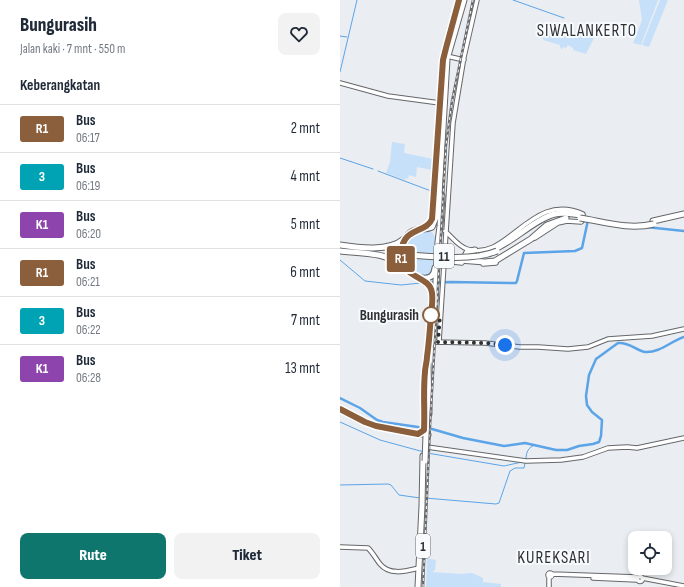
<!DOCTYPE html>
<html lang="id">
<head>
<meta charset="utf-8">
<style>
  :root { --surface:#fff; --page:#f2f2f3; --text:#1f2937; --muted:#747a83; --line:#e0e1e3; --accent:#0f766e }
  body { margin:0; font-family:"Sofia Sans Condensed",sans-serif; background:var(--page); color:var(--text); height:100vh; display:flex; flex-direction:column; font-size:15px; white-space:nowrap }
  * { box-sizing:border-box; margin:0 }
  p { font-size:13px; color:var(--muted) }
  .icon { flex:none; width:22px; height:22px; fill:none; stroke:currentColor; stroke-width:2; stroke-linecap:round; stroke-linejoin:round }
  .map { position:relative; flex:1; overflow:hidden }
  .drawer { display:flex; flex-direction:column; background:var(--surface); width:340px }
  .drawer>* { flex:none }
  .badge { padding:0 8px; border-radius:3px; font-size:14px; line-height:26px }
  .controls { position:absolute; left:288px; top:531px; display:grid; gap:8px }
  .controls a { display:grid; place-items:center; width:44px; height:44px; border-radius:8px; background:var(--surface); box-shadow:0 2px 6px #0003; font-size:20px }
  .you { position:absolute; width:20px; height:20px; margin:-10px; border:3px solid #fff; border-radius:50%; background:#1a73e8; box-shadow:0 0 0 6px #1a73e833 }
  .map>.badge { position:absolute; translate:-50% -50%; box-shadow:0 0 0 2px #fff }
  h2 { padding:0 20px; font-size:15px; line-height:36px }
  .round { display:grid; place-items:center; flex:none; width:42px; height:42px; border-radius:8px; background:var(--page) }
  .overview { display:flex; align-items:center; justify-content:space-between; height:68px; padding:0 20px }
  h1 { font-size:19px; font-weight:800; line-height:30px }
  .action { display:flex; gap:8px; margin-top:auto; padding:8px 20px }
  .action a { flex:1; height:46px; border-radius:8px; background:var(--accent); color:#fff; font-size:16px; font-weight:800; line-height:46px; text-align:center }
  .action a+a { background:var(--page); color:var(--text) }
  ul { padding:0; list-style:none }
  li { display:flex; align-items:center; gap:12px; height:48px; padding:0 20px; border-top:1px solid var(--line) }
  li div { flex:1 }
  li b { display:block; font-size:15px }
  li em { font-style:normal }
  li .badge { min-width:44px; font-weight:700; text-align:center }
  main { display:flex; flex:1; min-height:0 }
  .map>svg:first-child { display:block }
</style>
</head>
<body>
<main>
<section class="drawer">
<div class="overview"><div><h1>Bungurasih</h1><p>Jalan kaki · 7 mnt · 550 m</p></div><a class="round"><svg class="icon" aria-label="heart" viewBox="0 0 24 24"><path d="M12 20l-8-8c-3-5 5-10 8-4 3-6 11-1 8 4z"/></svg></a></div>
<h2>Keberangkatan</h2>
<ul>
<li><span class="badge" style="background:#8b5e3c;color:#fff">R1</span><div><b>Bus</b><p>06:17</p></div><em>2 mnt</em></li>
<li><span class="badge" style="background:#00a3b4;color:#fff">3</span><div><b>Bus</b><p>06:19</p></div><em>4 mnt</em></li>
<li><span class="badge" style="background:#8e44ad;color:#fff">K1</span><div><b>Bus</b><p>06:20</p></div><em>5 mnt</em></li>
<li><span class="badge" style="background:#8b5e3c;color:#fff">R1</span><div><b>Bus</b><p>06:21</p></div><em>6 mnt</em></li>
<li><span class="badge" style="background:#00a3b4;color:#fff">3</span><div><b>Bus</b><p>06:22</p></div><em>7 mnt</em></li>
<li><span class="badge" style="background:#8e44ad;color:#fff">K1</span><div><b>Bus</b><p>06:28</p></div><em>13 mnt</em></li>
</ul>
<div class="action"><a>Rute</a><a>Tiket</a></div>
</section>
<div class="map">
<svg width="344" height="587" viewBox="0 0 344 587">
  <rect width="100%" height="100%" fill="#eaedf1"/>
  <path fill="#c6e0f9" d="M299 0H318L301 45 293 43 302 20Z
    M320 0H328L309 47 302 45Z
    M200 28 223 35 252 31 256 34 246 54 233 50V48L228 45 226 48 223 47 222 50 220 47V45L203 40 204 39 198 37 200 33 199 31 201 32 202 31Z
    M52 142 65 144 64 153 93 159V167L92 170 77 167 76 177 69 175 68 179 66 178 65 180 46 173 50 162Z
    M80 231 92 232 95 237 93 270 92 273C66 289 49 241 80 231Z
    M87 558 96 560 95 570 92 572 121 574 132 573 143 578V582L161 584V587H86Z"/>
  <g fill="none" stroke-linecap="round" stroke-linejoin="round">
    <path stroke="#5ca4e8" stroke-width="1" d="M173 0 224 18
      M0 36 7 37
      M0 72 17 0
      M0 158 33 169
      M38 171 91 191
      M0 260 25 281 61 285 81 283
      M0 422 40 440 84 452
      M87 453 164 466 182 462
      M186 459C186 453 188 447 195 445
      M0 485 48 484 51 485 59 495 80 498
      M85 498 156 504 159 503 170 471 175 468H184L185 463"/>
    <path stroke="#5ca4e8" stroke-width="2.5" d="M306 227 344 231
      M81 283 111 282 176 283 177 281 184 253 235 251 242 248 248 220
      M0 398 20 408 37 420 43 422 92 429 123 438 164 446 185 443 216 450H227L239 446 253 444 259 442 261 436 262 420 252 412 247 405 246 396 249 375 256 359 278 343C290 342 295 350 305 352 320 353 331 341 344 337"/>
    <g stroke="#64676a" stroke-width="5.5">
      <path id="secondary" d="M111 57 124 60
        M0 83 48 96 100 103
        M105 231C112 237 118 246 127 249 168 263 191 190 243 214V220L241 222 227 221 218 223 195 238
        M104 261 122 263
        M143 264 156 263
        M99 342 113 123 124 57 137 0
        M91 345 94 342 145 343 180 347H198L228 349 248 347 268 339 312 336 344 329
        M87 447 186 461 221 460 243 457 268 448 287 447 297 448 344 438
        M0 547 28 548C33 553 36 559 40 564 50 576 66 571 79 568
        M208 575a2 2 0 1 1 4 0a2 2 0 1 1-4 0Z
        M212 574 297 577
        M297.5 579a2.5 2.5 0 1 1 5 0a2.5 2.5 0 1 1-5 0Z
        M253 578 297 580
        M302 578 344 586
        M209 587V577"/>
    </g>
    <g stroke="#64676a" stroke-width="7">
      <path id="highway" d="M313 221 344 214
        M81 228 89 224 92 219 103 60 106 48 119 0
        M0 245C19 248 49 252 64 239
        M157 248C176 239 197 218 215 214 224 212 232 214 241 215
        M0 251C19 253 49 252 63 267
        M106 259 145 262 155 261 191 239 207 225 226 218
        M127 259 125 256 127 252 135 250
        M82 278C90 279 94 276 95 268
        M95 300 98 242 100 226 102 196
        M88 364 89 414
        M0 409 32 425 88 435
        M85 416V372L90 335 92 293C92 289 90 285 87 282 83 279 77 278 73 275 64 270 59 258 62 248 63 242 66 236 71 232 78 228 86 230 92 227L96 217 99 196 107 59 124 0
        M78 587 82 506 83 456"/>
    </g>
    <use href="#secondary" stroke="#fff" stroke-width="3.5"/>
    <use href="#highway" stroke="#fff" stroke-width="5"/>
    <g stroke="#686a6c" stroke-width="2.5">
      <path id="rail" d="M83 587 90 426 106 145 112 101 133 0"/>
    </g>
    <use href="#rail" stroke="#f7fbfe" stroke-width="1" stroke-dasharray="3" stroke-linecap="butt"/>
    <g stroke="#64676a" stroke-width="7" stroke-linecap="butt">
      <path id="highway-bridge" d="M240 218C265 222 289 230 314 224
        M49 253C80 255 129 263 157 251
        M85 461 87 410"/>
    </g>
    <use href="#highway-bridge" stroke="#fff" stroke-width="5"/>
  </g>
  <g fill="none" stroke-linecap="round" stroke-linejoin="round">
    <g stroke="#fff" stroke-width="9">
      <path id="line" d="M0 409 25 422 36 426 78 434 84 430C85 411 83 391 85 372 85 367 87 362 87 357 89 343 90 329 91 314 92 307 93 300 92 293 90 274 58 279 61 253 63 226 86 234 92 219L103 60 106 48 119 0"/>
    </g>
    <use href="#line" stroke="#8b5e3c" stroke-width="6"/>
    <path stroke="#2d2f30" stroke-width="4" stroke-dasharray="0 7.2" d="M91 315H100L98 342 145 343 165 345"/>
  </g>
  <circle fill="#fff" stroke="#8b5e3c" stroke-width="2" cx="91" cy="315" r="8"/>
  <g text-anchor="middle" stroke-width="4" stroke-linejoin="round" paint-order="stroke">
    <g fill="#f7fbfe" stroke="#6a6c6e" stroke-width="1">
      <rect x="94" y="244" width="20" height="24" rx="3"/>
      <rect x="76" y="534" width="14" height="24" rx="3"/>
    </g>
    <g font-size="14" font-weight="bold" fill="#2d2f30">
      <text x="104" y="261">11</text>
      <text x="83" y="551">1</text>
    </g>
    <g font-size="15" font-weight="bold" fill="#2d2f30" stroke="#f7fbfe" text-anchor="end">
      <text x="79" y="320">Bungurasih</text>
    </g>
    <g font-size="17" letter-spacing="1" fill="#2d2f32" stroke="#f7fbfe">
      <text x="247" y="36">SIWALANKERTO</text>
      <text x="214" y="563">KUREKSARI</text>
    </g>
  </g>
</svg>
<div class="controls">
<a><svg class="icon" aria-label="locate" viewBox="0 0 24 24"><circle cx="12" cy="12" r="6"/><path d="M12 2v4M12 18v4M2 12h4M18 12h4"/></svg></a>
</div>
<div class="you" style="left:165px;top:345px"></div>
<b class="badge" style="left:61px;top:259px;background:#8b5e3c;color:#fff">R1</b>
</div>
</main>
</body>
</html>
